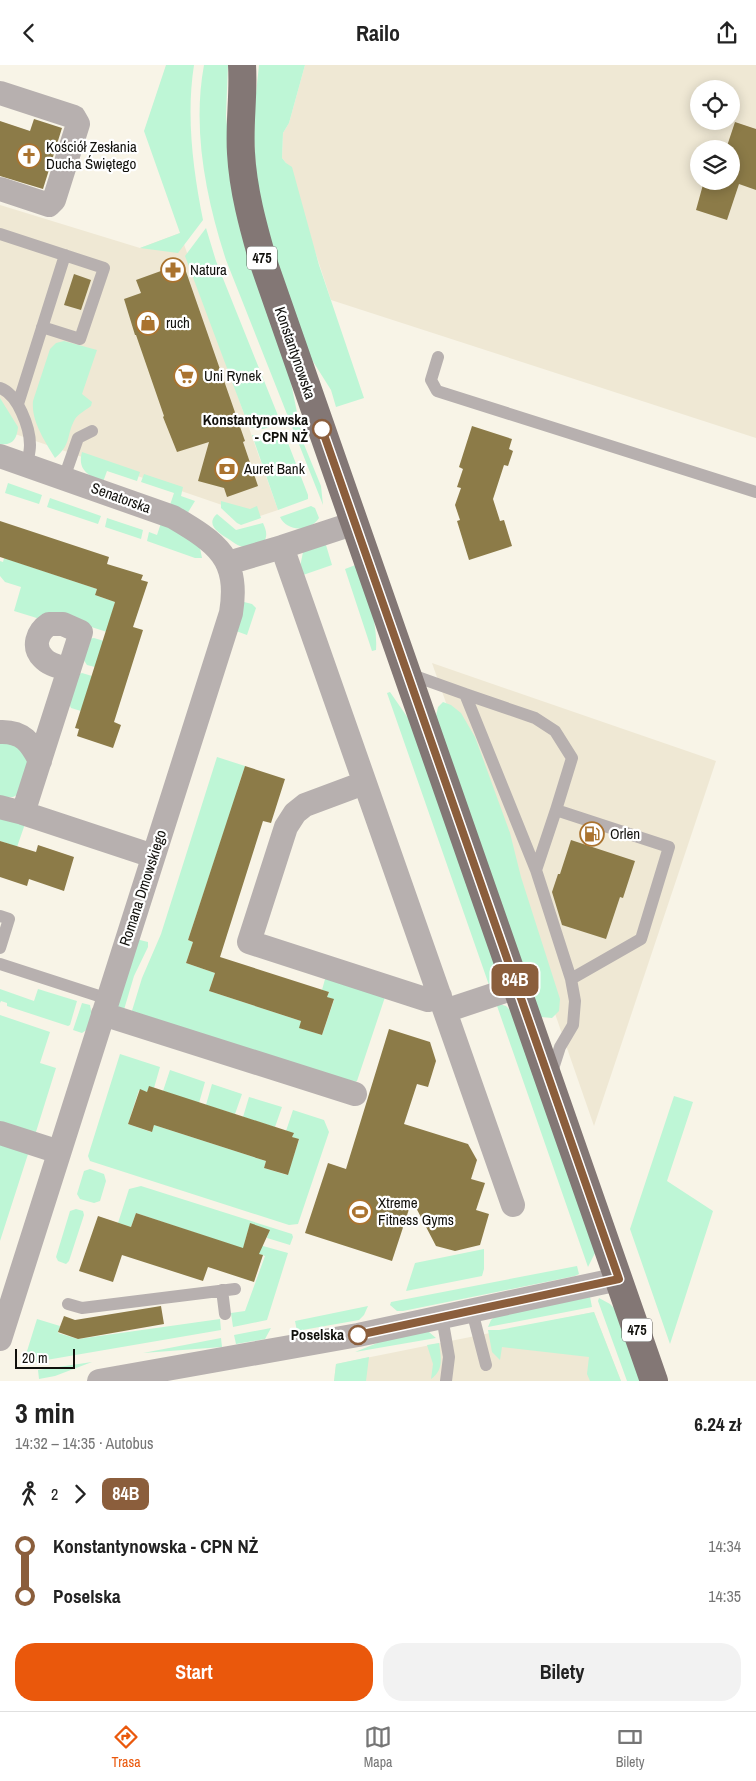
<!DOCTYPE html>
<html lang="pl">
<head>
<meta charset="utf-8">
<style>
  :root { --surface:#fff; --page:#f2f2f2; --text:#222; --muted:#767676; --line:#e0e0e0; --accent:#ea580c }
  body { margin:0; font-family:"Archivo Narrow",sans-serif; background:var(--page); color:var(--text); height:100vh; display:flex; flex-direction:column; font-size:19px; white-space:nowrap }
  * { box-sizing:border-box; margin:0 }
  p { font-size:16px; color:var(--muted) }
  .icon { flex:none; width:28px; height:28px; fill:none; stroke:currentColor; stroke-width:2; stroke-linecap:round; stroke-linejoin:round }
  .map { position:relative; height:1316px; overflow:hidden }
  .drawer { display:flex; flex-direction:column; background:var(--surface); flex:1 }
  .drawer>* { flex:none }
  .badge { padding:0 10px; border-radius:8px; font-size:18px; line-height:32px }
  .fabs { position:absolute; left:690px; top:15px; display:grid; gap:10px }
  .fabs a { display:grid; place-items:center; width:50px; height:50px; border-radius:50%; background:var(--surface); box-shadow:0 2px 12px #0003; font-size:25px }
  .scale { position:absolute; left:15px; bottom:12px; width:60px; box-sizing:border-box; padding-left:5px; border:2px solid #11100c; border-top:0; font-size:14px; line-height:18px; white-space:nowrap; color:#11100c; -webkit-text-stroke:4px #fff; paint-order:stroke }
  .map>.badge { position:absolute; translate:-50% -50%; box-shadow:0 0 0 2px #fff }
  .legs { display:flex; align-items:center; gap:8px; height:55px; padding:0 15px; font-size:16px }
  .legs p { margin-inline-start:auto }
  .overview { display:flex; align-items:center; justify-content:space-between; height:85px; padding:0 15px }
  h1 { font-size:28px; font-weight:700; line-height:38px }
  .cta { display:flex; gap:10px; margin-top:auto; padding:10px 15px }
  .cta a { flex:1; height:58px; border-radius:20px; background:var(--accent); color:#fff; font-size:20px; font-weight:700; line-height:58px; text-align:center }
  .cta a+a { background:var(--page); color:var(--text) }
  ul { padding:0 15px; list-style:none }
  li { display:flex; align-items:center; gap:18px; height:50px; font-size:19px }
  li i { display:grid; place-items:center; width:8px; height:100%; margin:0 6px; background:currentColor }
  li i::after { content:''; width:12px; height:12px; margin:-6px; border:4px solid; border-radius:50%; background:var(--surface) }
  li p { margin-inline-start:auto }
  li:first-child i { background:linear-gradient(#0000 50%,currentColor 0) }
  li:last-child i { background:linear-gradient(currentColor 50%,#0000 0) }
  header { display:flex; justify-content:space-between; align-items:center; height:65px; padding:0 15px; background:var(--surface); font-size:22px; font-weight:700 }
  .dock { display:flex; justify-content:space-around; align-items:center; height:70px; border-top:1px solid var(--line); background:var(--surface); font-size:14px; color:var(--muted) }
  .dock a { display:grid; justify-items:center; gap:2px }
  .dock .selected { color:var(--accent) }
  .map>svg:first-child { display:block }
</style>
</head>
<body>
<header><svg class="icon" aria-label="back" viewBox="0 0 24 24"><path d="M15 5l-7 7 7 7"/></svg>Railo<svg class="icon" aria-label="share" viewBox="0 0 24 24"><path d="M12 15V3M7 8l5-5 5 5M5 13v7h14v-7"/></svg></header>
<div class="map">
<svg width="756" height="1316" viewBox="0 0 756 1316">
  <rect width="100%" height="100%" fill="#f8f4e7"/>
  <path fill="#efe8d4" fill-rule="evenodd" d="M305 0H756V373L331 235 286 98 282 93 283 68 289 58ZM699 24H731V56H699ZM699 84H731V116H699Z
    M0 140 140 183 180 168 278 445 257 452 15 369 0 343Z
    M432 598 716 696 594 1061 518 842Z
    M594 1247 621 1316H334L336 1299Z"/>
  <path fill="#bef6d6" d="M166 0H194C186 51 193 105 203 155L178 188 140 183 180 168 144 66Z
    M204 0H228L226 50 229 84 289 308 303 377 321 421 323 440 226 195C206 133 192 65 204 0Z
    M259 0H305L289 58 283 68 282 93 286 98 292 102 319 200 364 333 336 342 331 325 307 287 274 190 261 140 256 108 254 74 255 38Z
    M206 163 216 196 281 358 263 364 249 362 185 191Z
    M64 276 97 285 82 329 92 337 91 341C86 345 78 349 75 354 66 370 72 379 55 393 45 376 31 356 33 336L50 284 56 278Z
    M0 333 18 362C17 374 12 381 0 379Z
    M283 365 308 430V434L278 445 252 370H269Z
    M82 387 140 407 137 416 107 406 103 417C89 411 77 405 82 387Z
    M144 409 183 422 181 431 195 436 187 449 170 440 174 428 141 417Z
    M8 418 42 430 39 439 5 428Z
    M50 433 101 451 98 459 47 442Z
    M221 436 250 444 257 441 261 453 241 460 237 458 221 443Z
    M311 441 315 443 319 453C310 467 287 467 280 452Z
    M217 449 236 465 263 458C266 465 268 470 264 477 257 479 247 484 240 481 237 480 233 477 230 475 221 469 204 460 217 449Z
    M107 453 143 465 141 474 105 462Z
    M161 458 199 478 202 493H195L147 476 149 467 157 470Z
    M322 479 326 480 332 500 303 510 300 502 303 487Z
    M4 493 97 524 95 530 115 537 107 567 60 552 40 554 14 546 21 522 5 517 0 511V496L3 497Z
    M358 499C366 526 378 556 376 585L372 586 345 504Z
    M244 537 252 539 256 543 247 570 236 566Z
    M94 573 104 576 95 602 87 600 83 594 88 574Z
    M82 608 92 611 81 646 71 643 67 635 75 611Z
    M390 627 410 656 497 905 494 916 489 920 387 628Z
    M443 637 451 640 461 648 475 672 510 768 521 812 560 934 559 946 552 953 541 952 436 651 438 642Z
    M0 672 33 690 23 727 13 732H0Z
    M217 692 245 701 237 725 244 727 231 745 188 875 193 877 186 898 215 908 209 926 301 956 300 963 322 970 334 935 327 932 329 927 322 925 327 907 385 932 357 1016 350 1020 131 949 142 913 161 869Z
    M0 746 26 756 17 782 0 776Z
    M136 874 148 877V882L134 911 123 948 116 940Z
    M0 924 34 936 38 924 77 936 70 960 68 961 7 941V938L1 936 0 938Z
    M82 938 90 940 92 950 88 964 82 968 73 965Z
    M496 938 506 941 514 949 596 1186 588 1202Z
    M0 950 50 967 40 998 56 1003 35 1070 0 1060Z
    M120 989 160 1002 154 1023 149 1022 147 1027 139 1025 128 1059 151 1067 154 1060 266 1096 264 1103 287 1110 299 1075 292 1072 293 1068 286 1066 293 1045 324 1055 329 1067 298 1159 289 1160 90 1096 88 1091Z
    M170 1005 205 1017 199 1038 163 1026Z
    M212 1019 242 1029 235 1049 206 1040Z
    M674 1031 693 1037 667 1116 713 1146 670 1279 630 1164Z
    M249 1032 282 1042 275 1062 243 1052Z
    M0 1073 29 1086 0 1176Z
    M90 1104 104 1109 106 1116 100 1136 94 1138 80 1134 77 1129 84 1106Z
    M141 1121 292 1169 293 1172 290 1180 267 1173 269 1165 250 1159 245 1176 288 1188 267 1255 233 1262 231 1248 245 1246 265 1191 136 1148 131 1162 118 1158 129 1124Z
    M76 1144 83 1146 84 1150 69 1196 66 1199 58 1196 56 1192 70 1146Z
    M484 1184V1204L482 1211 406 1226 415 1198Z
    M577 1201 579 1209 575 1211 403 1246H397L390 1240 391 1237Z
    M590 1232 592 1242 488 1262 491 1255 496 1251Z
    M599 1233 610 1239 617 1246 642 1316H627L598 1236Z
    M368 1241 364 1250 359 1255 297 1266 295 1256Z
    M594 1247 621 1316H590L587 1309 589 1292 502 1282 500 1295 492 1287 488 1265H499Z
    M37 1254 60 1261 58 1268 78 1274 220 1254 221 1265 23 1299Z
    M271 1263 265 1274 236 1279 234 1270Z
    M421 1266 429 1267 436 1273 355 1287 397 1270Z
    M221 1273 222 1282 143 1288Z
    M439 1278C441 1292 444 1305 431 1314L433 1299 427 1280Z
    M369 1292 366 1316H334L336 1299Z
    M92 1297 55 1311 39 1314 38 1305Z"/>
  <path fill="#8c7b48" d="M34 54 62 63 43 124 0 111V56L30 66Z
    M735 57 756 64V125L739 119 727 155 696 145 704 116H731V84H726Z
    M183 198 245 376 243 377 258 421 227 432 224 423 198 416 209 377 177 387 163 352 164 351 136 270H135L124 234 141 228 136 215Z
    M74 209 91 215 81 245 64 240Z
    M472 361 512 374 509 384 513 386 508 401 504 400 493 434 500 456 504 455 512 481 469 495 457 456 460 455 455 440 461 423 457 422 463 404 459 402Z
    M0 456 109 492 107 499 143 510 141 515 148 517 133 562 143 565 114 657 121 660 113 683 77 671 79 664 75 663 115 537 95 530 97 524 0 492Z
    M245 701 285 714 271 758 263 756 220 892 329 927 327 932 334 934 322 970 299 963 301 956 209 926 215 908 186 898 193 877 188 875Z
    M571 775 635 796 623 833 620 832 606 874 562 860 552 827 558 809H560Z
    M0 776 36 787 38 780 74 792 64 826 29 814 27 821 0 812Z
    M389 964 430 977 436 996 428 1022 417 1019 404 1059 468 1079 477 1095 471 1114 485 1118 476 1145 489 1149 480 1180 455 1186 436 1181 412 1135 392 1196 305 1168 328 1098 346 1104Z
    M149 1021 294 1068 292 1072 299 1074 288 1110 264 1103 266 1096 154 1060 152 1067 128 1059 140 1024 147 1027Z
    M136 1148 243 1183 250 1158 270 1165 259 1189 263 1190 254 1217 208 1202 203 1216 122 1190 113 1217 79 1206 98 1151 131 1162Z
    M161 1241 164 1259 78 1274 58 1267 64 1251 75 1255Z"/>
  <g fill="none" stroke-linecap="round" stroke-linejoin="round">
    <path stroke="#b7b0af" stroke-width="12" d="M0 169 104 203 80 274 42 262
      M438 292 431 315 437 326 756 427
      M0 323C18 329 30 363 30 380 30 387 28 393 27 400
      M18 339 65 190
      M64 413 78 373 92 366
      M409 609 465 629 536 805 571 914 575 936 573 960 560 982 551 1010
      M465 629 535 653 555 666 572 693 556 745 669 782 641 874 571 914
      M536 805 556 745
      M0 851 9 854 0 883
      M0 899 108 934
      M222 1225 225 1249
      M68 1239 82 1243 235 1224
      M472 1246 486 1300
      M442 1252 449 1292 446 1316"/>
    <path stroke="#b7b0af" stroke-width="24" d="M0 28 74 52 78 59 54 135 49 140 0 124
      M0 391 173 452C217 478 240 493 231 548L0 1274
      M282 482 513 1140
      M228 498 282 482 355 458
      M69 605C61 602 49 600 43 593 32 582 37 567 49 559H63L81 567 23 748 153 791
      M0 667C23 666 31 678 40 696
      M364 718 305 740 295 748 286 762 249 877 428 935 440 931
      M0 742 23 748
      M445 946 517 922
      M103 949 355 1029
      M0 1068 59 1087
      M99 1316 358 1270 619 1214"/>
    <path stroke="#837775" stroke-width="28" d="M242 0C244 29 239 58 241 88 243 125 253 161 263 196L654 1316"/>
  </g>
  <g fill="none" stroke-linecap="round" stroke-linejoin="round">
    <g stroke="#fff" stroke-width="11">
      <path id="line-1" d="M322 364 619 1214 358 1270"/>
    </g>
    <use href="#line-1" stroke="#8b5e3c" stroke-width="8"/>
  </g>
  <defs>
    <g id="church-ring" transform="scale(1.25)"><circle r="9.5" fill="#fff" stroke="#aa732f" stroke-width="1.5"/><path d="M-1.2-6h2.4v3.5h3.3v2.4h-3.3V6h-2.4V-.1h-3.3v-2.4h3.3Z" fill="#aa732f"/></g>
    <g id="pharmacy-ring" transform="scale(1.25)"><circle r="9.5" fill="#fff" stroke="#aa732f" stroke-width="1.5"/><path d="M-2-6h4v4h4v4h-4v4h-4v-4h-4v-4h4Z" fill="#aa732f"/></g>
    <g id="shop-ring" transform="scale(1.25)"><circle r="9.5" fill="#fff" stroke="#aa732f" stroke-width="1.5"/><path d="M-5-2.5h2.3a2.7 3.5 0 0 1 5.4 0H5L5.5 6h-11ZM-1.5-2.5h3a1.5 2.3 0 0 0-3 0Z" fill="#aa732f"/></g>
    <g id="supermarket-ring" transform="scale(1.25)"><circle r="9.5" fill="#fff" stroke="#aa732f" stroke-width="1.5"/><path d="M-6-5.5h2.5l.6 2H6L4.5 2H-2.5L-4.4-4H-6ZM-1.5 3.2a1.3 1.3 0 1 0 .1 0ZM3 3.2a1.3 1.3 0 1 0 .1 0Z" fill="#aa732f"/></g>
    <g id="bank-ring" transform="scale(1.25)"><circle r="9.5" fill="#fff" stroke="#aa732f" stroke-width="1.5"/><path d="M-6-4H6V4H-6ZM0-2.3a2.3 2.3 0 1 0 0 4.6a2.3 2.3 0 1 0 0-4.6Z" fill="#aa732f"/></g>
    <g id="fuel-ring" transform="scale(1.25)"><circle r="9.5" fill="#fff" stroke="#aa732f" stroke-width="1.5"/><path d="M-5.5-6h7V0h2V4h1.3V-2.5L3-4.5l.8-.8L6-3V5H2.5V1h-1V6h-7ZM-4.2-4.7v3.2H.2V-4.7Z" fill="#aa732f"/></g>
    <g id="stadium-ring" transform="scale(1.25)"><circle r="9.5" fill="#fff" stroke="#aa732f" stroke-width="1.5"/><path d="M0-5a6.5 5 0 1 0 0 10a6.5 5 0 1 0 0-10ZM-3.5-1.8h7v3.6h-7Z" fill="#aa732f"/></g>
  </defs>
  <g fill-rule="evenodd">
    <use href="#church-ring" x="29" y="91"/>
    <use href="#pharmacy-ring" x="173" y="205"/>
    <use href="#shop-ring" x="148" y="258"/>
    <use href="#supermarket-ring" x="186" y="311"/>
    <use href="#bank-ring" x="227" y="404"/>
    <use href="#fuel-ring" x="592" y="769"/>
    <use href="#stadium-ring" x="360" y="1147"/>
  </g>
  <g fill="#fff" stroke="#8b5e3c" stroke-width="2.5">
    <circle cx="322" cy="364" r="9"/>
    <circle cx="358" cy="1270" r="9"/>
  </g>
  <g text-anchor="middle" stroke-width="4.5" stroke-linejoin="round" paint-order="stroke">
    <g fill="#fff" stroke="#585855" stroke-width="1">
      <rect x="247" y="181.5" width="30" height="23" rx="4"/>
      <rect x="622" y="1253.5" width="30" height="23" rx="4"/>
    </g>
    <g font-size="14" font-weight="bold" fill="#11100c">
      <text x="262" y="198">475</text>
      <text x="637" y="1270">475</text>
    </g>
    <g font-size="15" fill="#11100c" stroke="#fff" text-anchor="start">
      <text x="46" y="87">Kościół Zesłania<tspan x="46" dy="17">Ducha Świętego</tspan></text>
      <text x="190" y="210">Natura</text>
      <text x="166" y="263">ruch</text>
      <text x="204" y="316">Uni Rynek</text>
      <text x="244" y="409">Auret Bank</text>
      <text x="610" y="774">Orlen</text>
      <text x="378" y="1143">Xtreme<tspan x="378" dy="17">Fitness Gyms</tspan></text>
    </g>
    <g font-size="15" fill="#11100c" stroke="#fff">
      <text transform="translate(295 288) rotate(71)" y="5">Konstantynowska</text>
      <text transform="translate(121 433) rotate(20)" y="5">Senatorska</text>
      <text transform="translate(143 823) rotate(-72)" y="5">Romana Dmowskiego</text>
    </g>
    <g font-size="15" font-weight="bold" fill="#11100c" stroke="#fff" text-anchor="end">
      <text x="308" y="360">Konstantynowska<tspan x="308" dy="17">- CPN NŻ</tspan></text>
      <text x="344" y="1275">Poselska</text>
    </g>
  </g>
</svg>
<div class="fabs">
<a><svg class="icon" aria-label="locate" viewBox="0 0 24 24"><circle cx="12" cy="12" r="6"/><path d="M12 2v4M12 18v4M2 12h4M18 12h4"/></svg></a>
<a><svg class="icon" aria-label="layers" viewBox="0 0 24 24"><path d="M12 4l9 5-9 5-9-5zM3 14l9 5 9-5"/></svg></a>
</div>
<div class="scale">20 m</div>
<b class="badge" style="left:515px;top:915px;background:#8b5e3c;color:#fff">84B</b>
</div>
<section class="drawer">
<div class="overview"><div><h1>3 min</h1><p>14:32 – 14:35 · Autobus</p></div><b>6.24 zł</b></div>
<div class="legs"><svg class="icon" aria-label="walk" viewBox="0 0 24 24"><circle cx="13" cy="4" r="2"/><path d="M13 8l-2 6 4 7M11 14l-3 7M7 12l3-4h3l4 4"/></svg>2<svg class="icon" aria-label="forward" viewBox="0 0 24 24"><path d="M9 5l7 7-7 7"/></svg><b class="badge" style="background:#8b5e3c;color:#fff">84B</b></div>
<ul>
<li><i style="color:#8b5e3c"></i><b>Konstantynowska - CPN NŻ</b><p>14:34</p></li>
<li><i style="color:#8b5e3c"></i><b>Poselska</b><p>14:35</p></li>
</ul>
<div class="cta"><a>Start</a><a>Bilety</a></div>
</section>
<nav class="dock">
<a class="selected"><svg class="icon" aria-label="directions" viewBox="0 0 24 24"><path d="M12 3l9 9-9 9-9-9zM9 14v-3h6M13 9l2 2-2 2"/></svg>Trasa</a>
<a><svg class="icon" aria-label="map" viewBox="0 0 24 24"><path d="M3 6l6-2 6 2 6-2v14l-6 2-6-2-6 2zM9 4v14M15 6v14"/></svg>Mapa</a>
<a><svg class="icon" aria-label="tickets" viewBox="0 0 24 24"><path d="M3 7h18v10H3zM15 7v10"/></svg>Bilety</a>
</nav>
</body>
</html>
